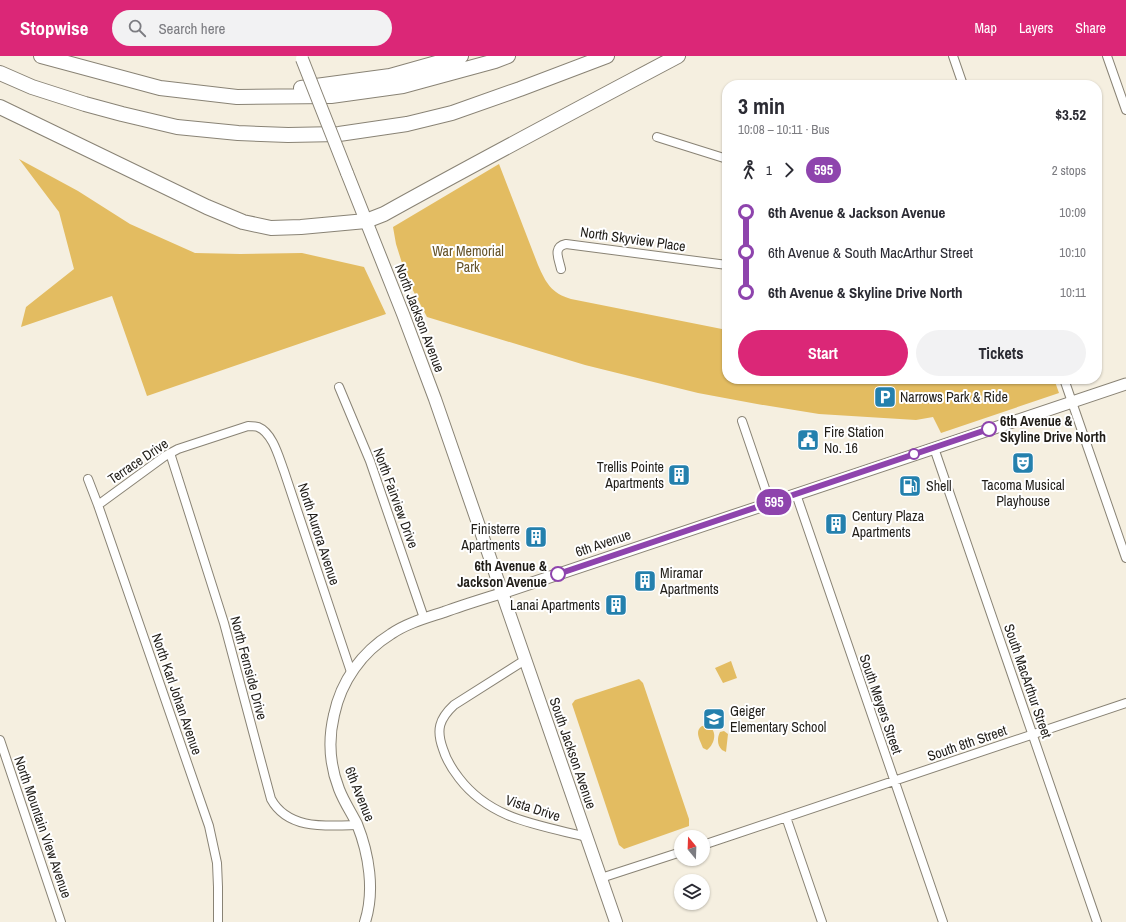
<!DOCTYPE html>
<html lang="en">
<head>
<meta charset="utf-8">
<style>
  :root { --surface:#fff; --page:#f2f2f3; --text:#2b2b33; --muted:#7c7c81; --accent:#db2777 }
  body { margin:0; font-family:"Archivo Narrow",sans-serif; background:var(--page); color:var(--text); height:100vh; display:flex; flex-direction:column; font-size:15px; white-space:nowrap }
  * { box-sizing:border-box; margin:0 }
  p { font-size:13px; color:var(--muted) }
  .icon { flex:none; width:22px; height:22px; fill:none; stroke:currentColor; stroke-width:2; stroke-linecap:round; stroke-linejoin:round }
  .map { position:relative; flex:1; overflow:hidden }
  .details { position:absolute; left:722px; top:24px; width:380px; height:304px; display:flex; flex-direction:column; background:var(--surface); border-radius:16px; box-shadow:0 1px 3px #0004 }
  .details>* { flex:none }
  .badge { padding:0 8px; border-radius:13px; font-size:14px; line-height:26px }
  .needle { width:26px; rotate:341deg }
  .controls { position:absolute; left:674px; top:774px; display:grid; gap:8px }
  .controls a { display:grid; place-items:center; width:36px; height:36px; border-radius:50%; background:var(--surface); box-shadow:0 1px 3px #0004; font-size:20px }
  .map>.badge { position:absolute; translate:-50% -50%; box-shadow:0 0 0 2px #fff }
  .legs { display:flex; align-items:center; gap:6px; height:44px; padding:0 16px; font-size:13px }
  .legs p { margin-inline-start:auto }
  .overview { display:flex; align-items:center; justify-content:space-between; height:68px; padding:0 16px }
  h1 { font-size:22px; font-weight:800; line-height:30px }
  .primary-button { display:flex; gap:8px; margin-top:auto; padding:8px 16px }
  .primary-button a { flex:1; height:46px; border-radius:24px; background:var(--accent); color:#fff; font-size:16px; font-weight:800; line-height:46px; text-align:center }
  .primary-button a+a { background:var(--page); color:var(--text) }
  ul { padding:0 16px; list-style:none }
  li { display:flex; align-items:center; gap:14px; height:40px; font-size:15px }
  li i { display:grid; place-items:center; width:6px; height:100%; margin:0 5px; background:currentColor }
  li i::after { content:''; width:10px; height:10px; margin:-5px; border:3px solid; border-radius:50%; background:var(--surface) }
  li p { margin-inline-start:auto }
  li:first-child i { background:linear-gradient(#0000 50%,currentColor 0) }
  li:last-child i { background:linear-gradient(currentColor 50%,#0000 0) }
  header { display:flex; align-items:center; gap:24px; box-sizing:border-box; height:56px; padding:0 20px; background:var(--accent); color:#fff }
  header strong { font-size:19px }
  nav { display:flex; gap:22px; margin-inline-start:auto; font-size:14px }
  .search { width:280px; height:36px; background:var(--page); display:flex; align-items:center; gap:10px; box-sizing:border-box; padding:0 14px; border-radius:22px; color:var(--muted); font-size:15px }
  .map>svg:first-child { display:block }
</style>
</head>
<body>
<header>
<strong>Stopwise</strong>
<div class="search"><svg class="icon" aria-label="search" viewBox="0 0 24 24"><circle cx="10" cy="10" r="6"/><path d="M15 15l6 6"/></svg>Search here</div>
<nav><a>Map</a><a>Layers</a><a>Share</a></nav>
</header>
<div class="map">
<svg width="1126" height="866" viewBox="0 0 1126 866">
  <rect width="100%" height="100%" fill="#f5efe0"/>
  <path fill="#e3bc61" d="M19 103 78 135 130 168 195 197 240 198 302 197 364 211 386 258 147 340 112 240 21 271 26 251 74 213 59 156Z
    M499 108 538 209C546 227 551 237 571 243L727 274V323H1054L1059 337 941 377 933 361 916 364 819 358 757 348 698 337 585 309 427 261 407 223 396 188 393 171Z
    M731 605 737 622 723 627 715 612Z
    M639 623 643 627 689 763V770L624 793 619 789 572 648 575 644Z
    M702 670C705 670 710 670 712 673 717 679 713 690 707 694L703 692C700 684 694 675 702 670Z
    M724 675 728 678 726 696 722 694C717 689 717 682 720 676Z"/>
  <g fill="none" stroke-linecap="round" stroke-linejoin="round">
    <g stroke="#898375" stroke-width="10">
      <path id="minor" d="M953 0 963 29
        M1107 0 1126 54
        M657 81 727 103
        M561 213C559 203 552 191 566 188L727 209
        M1064 323 1126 502
        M339 331 370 405 424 562
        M742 365 770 447
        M934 392 1097 866
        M170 397 224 567 271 743C288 774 326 770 357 769
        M88 423 98 449 209 770 217 807 218 831V866
        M796 438 943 866
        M98 449 165 400 178 393 248 370C252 370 255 370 258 371 273 377 279 402 284 415L351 616
        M525 604 454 649C439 663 436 674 443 693 446 703 452 713 459 722 491 764 539 769 587 781
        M0 684 61 866
        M786 761 822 866
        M703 789 1126 647
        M601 822 681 796"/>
    </g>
    <g stroke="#898375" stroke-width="12">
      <path id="tertiary" d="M365 866C375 835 369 798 357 768 351 756 344 746 339 733 330 710 328 684 334 659 341 625 362 596 391 578 407 567 426 562 444 556 463 549 483 543 502 537"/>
    </g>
    <g stroke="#898375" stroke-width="13">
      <path id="secondary" d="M502 537 1126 328"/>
    </g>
    <g stroke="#898375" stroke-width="14">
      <path id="primary" d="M347 117 403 258 435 343 616 866"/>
    </g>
    <g stroke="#898375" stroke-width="16">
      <path id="motorway" d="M41 0 160 32 237 41 331 40 403 30 495 5 508 0
        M0 17 32 31 85 48 122 58 177 71 238 77 288 79 339 78 407 68 452 57 520 33 607 0
        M301 32 390 20 461 0
        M0 51 207 151 243 166 271 172 301 171 366 165 384 158C481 104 580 52 678 0"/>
    </g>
    <use href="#minor" stroke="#fff" stroke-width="8"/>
    <use href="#tertiary" stroke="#fff" stroke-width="10"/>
    <use href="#secondary" stroke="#fff" stroke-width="11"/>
    <use href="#primary" stroke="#fff" stroke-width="12"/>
    <use href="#motorway" stroke="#fff" stroke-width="14"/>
    <g stroke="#898375" stroke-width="14" stroke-linecap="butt">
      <path id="primary-bridge" d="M302 3 347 117"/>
    </g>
    <use href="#primary-bridge" stroke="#fff" stroke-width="12"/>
  </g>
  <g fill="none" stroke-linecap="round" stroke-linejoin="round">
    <g stroke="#fff" stroke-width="9">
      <path id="line-1" d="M558 518 989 373"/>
    </g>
    <use href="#line-1" stroke="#8e44ad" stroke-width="6"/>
  </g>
  <defs>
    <g id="parking-square" transform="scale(1.15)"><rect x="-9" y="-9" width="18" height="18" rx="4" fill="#2480ad" stroke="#fff"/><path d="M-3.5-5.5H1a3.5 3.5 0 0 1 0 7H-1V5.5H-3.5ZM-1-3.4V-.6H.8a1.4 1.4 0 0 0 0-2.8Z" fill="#fff"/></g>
    <g id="civic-square" transform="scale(1.15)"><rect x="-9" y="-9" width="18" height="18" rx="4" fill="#2480ad" stroke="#fff"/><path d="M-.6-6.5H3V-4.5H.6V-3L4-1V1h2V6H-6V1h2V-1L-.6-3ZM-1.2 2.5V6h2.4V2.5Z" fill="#fff"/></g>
    <g id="theatre-square" transform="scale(1.15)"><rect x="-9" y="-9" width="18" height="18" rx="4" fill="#2480ad" stroke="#fff"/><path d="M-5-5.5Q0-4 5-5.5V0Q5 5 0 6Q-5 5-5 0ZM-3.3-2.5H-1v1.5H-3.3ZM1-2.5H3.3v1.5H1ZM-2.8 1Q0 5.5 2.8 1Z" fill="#fff"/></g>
    <g id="building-square" transform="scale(1.15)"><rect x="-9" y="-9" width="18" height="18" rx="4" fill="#2480ad" stroke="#fff"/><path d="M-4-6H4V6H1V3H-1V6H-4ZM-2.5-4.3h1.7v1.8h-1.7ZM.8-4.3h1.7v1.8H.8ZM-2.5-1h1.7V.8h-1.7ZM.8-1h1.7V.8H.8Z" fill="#fff"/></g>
    <g id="fuel-square" transform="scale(1.15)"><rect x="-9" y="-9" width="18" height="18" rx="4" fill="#2480ad" stroke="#fff"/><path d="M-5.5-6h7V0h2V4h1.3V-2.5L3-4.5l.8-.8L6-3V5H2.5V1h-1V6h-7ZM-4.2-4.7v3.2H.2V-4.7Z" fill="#fff"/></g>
    <g id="school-square" transform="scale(1.15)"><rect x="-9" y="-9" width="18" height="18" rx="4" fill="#2480ad" stroke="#fff"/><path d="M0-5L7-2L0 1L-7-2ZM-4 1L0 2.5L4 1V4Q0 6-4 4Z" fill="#fff"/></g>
  </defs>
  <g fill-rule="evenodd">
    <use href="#parking-square" x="885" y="341"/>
    <use href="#civic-square" x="808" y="384"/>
    <use href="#theatre-square" x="1023" y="407"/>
    <use href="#building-square" x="679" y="419"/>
    <use href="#fuel-square" x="910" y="430"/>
    <use href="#building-square" x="836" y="468"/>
    <use href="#building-square" x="536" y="481"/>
    <use href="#building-square" x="645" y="525"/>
    <use href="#building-square" x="616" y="549"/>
    <use href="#school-square" x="714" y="663"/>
  </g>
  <g fill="#fff" stroke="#8e44ad" stroke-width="2">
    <circle cx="989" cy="373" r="7"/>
    <circle cx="914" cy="398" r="5"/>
    <circle cx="558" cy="518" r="7"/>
  </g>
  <g text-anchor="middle" stroke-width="4" stroke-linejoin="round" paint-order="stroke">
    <g font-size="14" fill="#211e19" stroke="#fff">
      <text transform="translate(633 183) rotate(8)" y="5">North Skyview Place</text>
      <text transform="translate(420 262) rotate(69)" y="5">North Jackson Avenue</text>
      <text transform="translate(138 405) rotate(-34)" y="5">Terrace Drive</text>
      <text transform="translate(396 442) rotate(70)" y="5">North Fairview Drive</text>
      <text transform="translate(319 478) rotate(72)" y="5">North Aurora Avenue</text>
      <text transform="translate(603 487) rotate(-19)" y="5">6th Avenue</text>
      <text transform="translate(249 612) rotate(75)" y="5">North Fernside Drive</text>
      <text transform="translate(1028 625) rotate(71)" y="5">South MacArthur Street</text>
      <text transform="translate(177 638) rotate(71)" y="5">North Karl Johan Avenue</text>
      <text transform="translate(881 648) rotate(71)" y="5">South Meyers Street</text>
      <text transform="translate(967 687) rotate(-19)" y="5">South 8th Street</text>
      <text transform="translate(573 697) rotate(71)" y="5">South Jackson Avenue</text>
      <text transform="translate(360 738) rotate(68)" y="5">6th Avenue</text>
      <text transform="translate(533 752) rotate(18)" y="5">Vista Drive</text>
      <text transform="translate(43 771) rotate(71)" y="5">North Mountain View Avenue</text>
    </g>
    <g font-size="14" fill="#655329" stroke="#fff">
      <text x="468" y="200">War Memorial<tspan x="468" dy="16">Park</tspan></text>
    </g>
    <g font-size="14" fill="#211e19" stroke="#fff" text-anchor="start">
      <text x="900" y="346">Narrows Park &amp; Ride</text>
      <text x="824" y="381">Fire Station<tspan x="824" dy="16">No. 16</tspan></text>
      <text x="664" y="416" text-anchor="end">Trellis Pointe<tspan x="664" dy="16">Apartments</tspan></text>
      <text x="1023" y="434" text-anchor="middle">Tacoma Musical<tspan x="1023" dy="16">Playhouse</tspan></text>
      <text x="926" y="435">Shell</text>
      <text x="852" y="465">Century Plaza<tspan x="852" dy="16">Apartments</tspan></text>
      <text x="520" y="478" text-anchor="end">Finisterre<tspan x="520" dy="16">Apartments</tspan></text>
      <text x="660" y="522">Miramar<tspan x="660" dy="16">Apartments</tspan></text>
      <text x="600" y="554" text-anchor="end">Lanai Apartments</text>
      <text x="730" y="660">Geiger<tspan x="730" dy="16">Elementary School</tspan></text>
    </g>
    <g font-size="14" font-weight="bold" fill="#211e19" stroke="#fff" text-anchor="start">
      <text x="1000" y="370">6th Avenue &amp;<tspan x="1000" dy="16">Skyline Drive North</tspan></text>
      <text x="547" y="515" text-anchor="end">6th Avenue &amp;<tspan x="547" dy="16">Jackson Avenue</tspan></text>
    </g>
  </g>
</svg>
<div class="controls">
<a><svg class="needle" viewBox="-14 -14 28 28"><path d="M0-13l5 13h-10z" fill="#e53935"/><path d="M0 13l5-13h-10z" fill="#7c7c81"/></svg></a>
<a><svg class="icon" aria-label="layers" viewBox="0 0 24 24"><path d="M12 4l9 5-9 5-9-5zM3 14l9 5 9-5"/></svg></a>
</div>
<b class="badge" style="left:774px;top:446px;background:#8e44ad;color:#fff">595</b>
<section class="details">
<div class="overview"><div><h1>3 min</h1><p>10:08 – 10:11 · Bus</p></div><b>$3.52</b></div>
<div class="legs"><svg class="icon" aria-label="walk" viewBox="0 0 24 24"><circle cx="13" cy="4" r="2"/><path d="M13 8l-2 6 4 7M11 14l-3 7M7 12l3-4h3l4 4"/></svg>1<svg class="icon" aria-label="forward" viewBox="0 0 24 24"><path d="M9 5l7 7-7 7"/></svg><b class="badge" style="background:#8e44ad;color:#fff">595</b><p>2 stops</p></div>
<ul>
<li><i style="color:#8e44ad"></i><b>6th Avenue &amp; Jackson Avenue</b><p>10:09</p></li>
<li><i style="color:#8e44ad"></i><span>6th Avenue &amp; South MacArthur Street</span><p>10:10</p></li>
<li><i style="color:#8e44ad"></i><b>6th Avenue &amp; Skyline Drive North</b><p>10:11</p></li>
</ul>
<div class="primary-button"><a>Start</a><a>Tickets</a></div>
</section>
</div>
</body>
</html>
